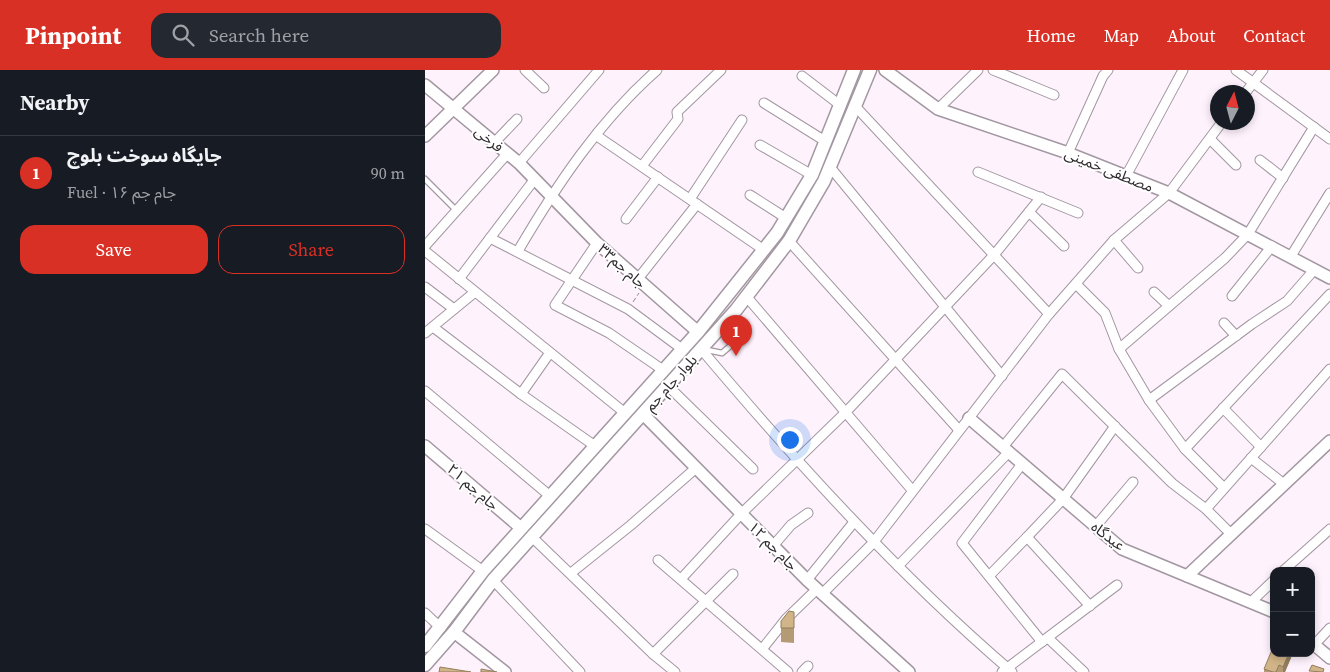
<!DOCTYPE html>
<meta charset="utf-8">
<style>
body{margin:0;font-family:"Source Serif 4","Noto Sans Arabic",serif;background:#242831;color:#f1f3f6}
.controls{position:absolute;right:15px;bottom:15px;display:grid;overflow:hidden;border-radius:10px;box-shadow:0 2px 8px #0003}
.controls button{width:45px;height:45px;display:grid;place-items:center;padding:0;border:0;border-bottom:1px solid #363941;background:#171b24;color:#f1f3f6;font:25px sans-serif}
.compass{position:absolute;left:785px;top:15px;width:45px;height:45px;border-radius:50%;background:#171b24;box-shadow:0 2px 8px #0003;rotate:6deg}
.you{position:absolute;left:364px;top:369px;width:18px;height:18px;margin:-12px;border:4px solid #fff;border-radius:50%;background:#1a73e8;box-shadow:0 0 0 8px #1a73e833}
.badge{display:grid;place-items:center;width:32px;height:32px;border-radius:50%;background:#d93025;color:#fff;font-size:16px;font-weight:700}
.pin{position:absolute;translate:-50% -41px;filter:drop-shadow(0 1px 2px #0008)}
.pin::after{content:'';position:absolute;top:26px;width:18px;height:15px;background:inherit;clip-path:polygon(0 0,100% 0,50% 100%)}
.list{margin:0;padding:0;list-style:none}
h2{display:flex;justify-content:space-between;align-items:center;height:65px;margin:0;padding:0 20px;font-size:21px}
h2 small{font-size:16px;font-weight:400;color:#9ea1a6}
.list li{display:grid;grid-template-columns:32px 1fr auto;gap:15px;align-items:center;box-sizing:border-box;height:75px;padding:0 20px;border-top:1px solid #363941}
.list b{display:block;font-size:19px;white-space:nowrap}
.list p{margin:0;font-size:16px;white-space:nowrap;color:#9ea1a6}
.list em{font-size:16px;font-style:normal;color:#9ea1a6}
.actions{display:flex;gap:10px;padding:15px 20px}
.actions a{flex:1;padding:11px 0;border:1px solid #d93025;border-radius:15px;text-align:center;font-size:18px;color:#d93025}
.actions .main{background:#d93025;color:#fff}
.icon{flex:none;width:28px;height:28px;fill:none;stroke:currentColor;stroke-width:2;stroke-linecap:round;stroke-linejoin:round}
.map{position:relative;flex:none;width:905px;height:602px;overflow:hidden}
header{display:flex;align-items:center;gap:30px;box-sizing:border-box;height:70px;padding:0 25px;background:#d93025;color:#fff}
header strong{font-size:24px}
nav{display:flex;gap:28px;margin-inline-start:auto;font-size:18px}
.search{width:350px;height:45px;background:#242831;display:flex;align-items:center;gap:12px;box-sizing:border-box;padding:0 18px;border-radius:15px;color:#9ea1a6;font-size:19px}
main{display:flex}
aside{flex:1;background:#171b24}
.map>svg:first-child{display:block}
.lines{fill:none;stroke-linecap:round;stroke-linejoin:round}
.service-casing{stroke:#a297a1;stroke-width:7}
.minor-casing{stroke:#a297a1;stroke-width:11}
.tertiary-casing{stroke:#a297a1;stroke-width:14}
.secondary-casing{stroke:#a297a1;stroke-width:15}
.path{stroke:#928a91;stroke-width:1;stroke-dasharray:5 2.5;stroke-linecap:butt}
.service{stroke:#fff;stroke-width:4.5}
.minor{stroke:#fff;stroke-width:9}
.tertiary{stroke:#fff;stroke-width:11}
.secondary{stroke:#fff;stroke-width:12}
.wall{fill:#b49b74}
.shaded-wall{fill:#927e5e}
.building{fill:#d1b487;stroke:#927e5e}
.labels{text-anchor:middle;stroke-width:4;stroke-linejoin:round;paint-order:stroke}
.street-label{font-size:15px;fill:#2f2a2e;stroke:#fff}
</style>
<header>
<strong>Pinpoint</strong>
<div class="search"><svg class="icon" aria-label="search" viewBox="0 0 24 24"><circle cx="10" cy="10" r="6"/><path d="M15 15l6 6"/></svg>Search here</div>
<nav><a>Home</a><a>Map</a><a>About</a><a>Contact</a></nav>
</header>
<main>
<aside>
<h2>Nearby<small></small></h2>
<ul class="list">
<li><span class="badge">1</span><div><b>جایگاه سوخت بلوچ</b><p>Fuel · جام جم ۱۶</p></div><em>90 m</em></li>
</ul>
<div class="actions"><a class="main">Save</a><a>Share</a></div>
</aside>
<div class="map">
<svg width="905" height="602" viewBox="0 0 905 602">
<rect width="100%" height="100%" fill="#fef2fd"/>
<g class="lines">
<g class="service-casing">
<g id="service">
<path d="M0 109 31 140"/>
<path d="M277 279 297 283 310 272 303 251"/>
</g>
</g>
<g class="minor-casing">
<g id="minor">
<path d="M100 0 119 18"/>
<path d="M568 0 629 25"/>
<path d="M811 0 905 69"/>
<path d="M377 6 415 35"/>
<path d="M821 22 838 0"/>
<path d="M339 33 400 71"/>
<path d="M430 36 624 244"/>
<path d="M513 39 553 0"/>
<path d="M172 66 339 180"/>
<path d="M785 69 811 95"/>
<path d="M69 73 92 49"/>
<path d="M335 75 387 105"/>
<path d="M643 83 678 6 683 0"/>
<path d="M835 90 858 108"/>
<path d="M94 93 174 0"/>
<path d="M217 96 253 49 252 42 296 0"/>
<path d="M405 97 577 306"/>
<path d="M553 102 653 143"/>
<path d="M701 106 758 0"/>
<path d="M325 125 361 148"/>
<path d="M265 129 317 50"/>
<path d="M604 142 639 176"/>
<path d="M201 149 233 107"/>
<path d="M65 168 203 239 257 279"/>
<path d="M689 170 713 198"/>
<path d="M364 171 534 360"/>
<path d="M172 173 130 235 184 263 238 300"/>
<path d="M0 176 82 84"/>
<path d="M0 181 200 343"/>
<path d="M93 181C131 116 175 50 232 0"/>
<path d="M866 186 905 123"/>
<path d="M34 209 109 110"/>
<path d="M212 210 272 134"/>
<path d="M651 214 680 243 694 279 724 330 760 379 799 418"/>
<path d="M0 217 29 239"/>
<path d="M729 222 744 236"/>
<path d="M321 226 487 420"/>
<path d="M807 226 847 176"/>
<path d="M799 253 811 266"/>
<path d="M8 257 96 324 170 376"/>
<path d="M0 263 50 222"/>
<path d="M276 279C373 394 473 504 587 602"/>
<path d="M694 279 800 188 823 164 889 57"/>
<path d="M243 316 328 399"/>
<path d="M0 321 125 426"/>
<path d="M96 324 124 284"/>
<path d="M724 330 827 254 862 231 889 200"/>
<path d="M798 338 836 377"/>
<path d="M578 377 637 304 747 413 781 439 806 464"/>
<path d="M760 379 905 224"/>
<path d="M826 388 859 414"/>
<path d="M597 394 537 473 617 572"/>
<path d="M781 439 905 299"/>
<path d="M670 457 708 412"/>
<path d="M0 459 58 501"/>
<path d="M107 467 228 584 250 602"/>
<path d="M602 467 638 429 690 356"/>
<path d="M348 476 366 455 383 443"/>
<path d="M233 490 363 602"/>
<path d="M473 496 584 382"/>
<path d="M858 501 905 459"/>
<path d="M146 503 206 455 271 398"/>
<path d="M564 506 602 467 665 536"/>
<path d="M256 509 316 444 420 343 520 237 569 185 616 127"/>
<path d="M68 510 155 602"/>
<path d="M382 510 429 452"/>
<path d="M397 524 448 473 624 244 689 170 744 123 797 52"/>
<path d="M826 532 849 510"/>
<path d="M0 543 16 558"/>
<path d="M623 568 659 602"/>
<path d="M889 575 905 558"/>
<path d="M338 578 361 549 392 519"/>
<path d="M228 584 308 504"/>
<path d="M377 602 383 596"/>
<path d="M577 602 692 515"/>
</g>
</g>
<g class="tertiary-casing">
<g id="tertiary">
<path d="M460 0 513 39 643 83 744 123 905 208"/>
<path d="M0 15 94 93 172 173 273 262"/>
<path d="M0 66 68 0"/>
<path d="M218 344 382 510 484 602"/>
<path d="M544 348 697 479 849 542"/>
<path d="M0 376 96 458"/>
<path d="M762 506 905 371"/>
<path d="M29 562 80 602"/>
<path d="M886 572 905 588"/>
</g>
</g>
<g class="secondary-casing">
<g id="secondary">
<path d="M0 576 58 501 273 262 352 163 387 105 429 0"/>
<path d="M0 595 29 562 68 510 311 240 364 171 399 111 445 0"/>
</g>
</g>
<path class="path" d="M208 232 214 223"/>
<use href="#service" class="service"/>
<use href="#minor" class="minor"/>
<use href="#tertiary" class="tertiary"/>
<use href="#secondary" class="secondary"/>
</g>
<g class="wall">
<path d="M356 551 369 556V573L356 572Z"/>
<path d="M849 583H868L860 602H839V599Z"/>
</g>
<path class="shaded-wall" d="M864 583H868L860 602H858V597Z"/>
<g class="building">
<path d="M364 541 369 542V558H356V551Z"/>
<path d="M849 575V583H864L858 597 854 595 851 602H848L839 599Z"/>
<path d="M887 595 899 599 898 602 884 601Z"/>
<path d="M15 597 46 602H14Z"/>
<path d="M56 599 72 602H56Z"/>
</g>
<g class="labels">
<g class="street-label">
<text transform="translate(64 69) rotate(39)" y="5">فرخی</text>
<text transform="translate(684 100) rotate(22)" y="5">مصطفی خمینی</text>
<text transform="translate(197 196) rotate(42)" y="5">جام جم۳۳</text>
<text transform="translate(246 313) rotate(-48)" y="5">بلوار جام جم</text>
<text transform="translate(48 417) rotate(41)" y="5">جام جم ۲۱</text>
<text transform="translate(683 466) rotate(37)" y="5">عیدگاه</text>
<text transform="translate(348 476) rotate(45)" y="5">جام جم ۱۲</text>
</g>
</g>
</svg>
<div class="controls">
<button>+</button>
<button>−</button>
</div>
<svg class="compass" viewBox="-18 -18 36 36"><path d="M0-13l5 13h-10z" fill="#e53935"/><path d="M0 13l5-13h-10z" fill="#9ea1a6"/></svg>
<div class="you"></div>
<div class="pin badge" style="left:311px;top:286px">1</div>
</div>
</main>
